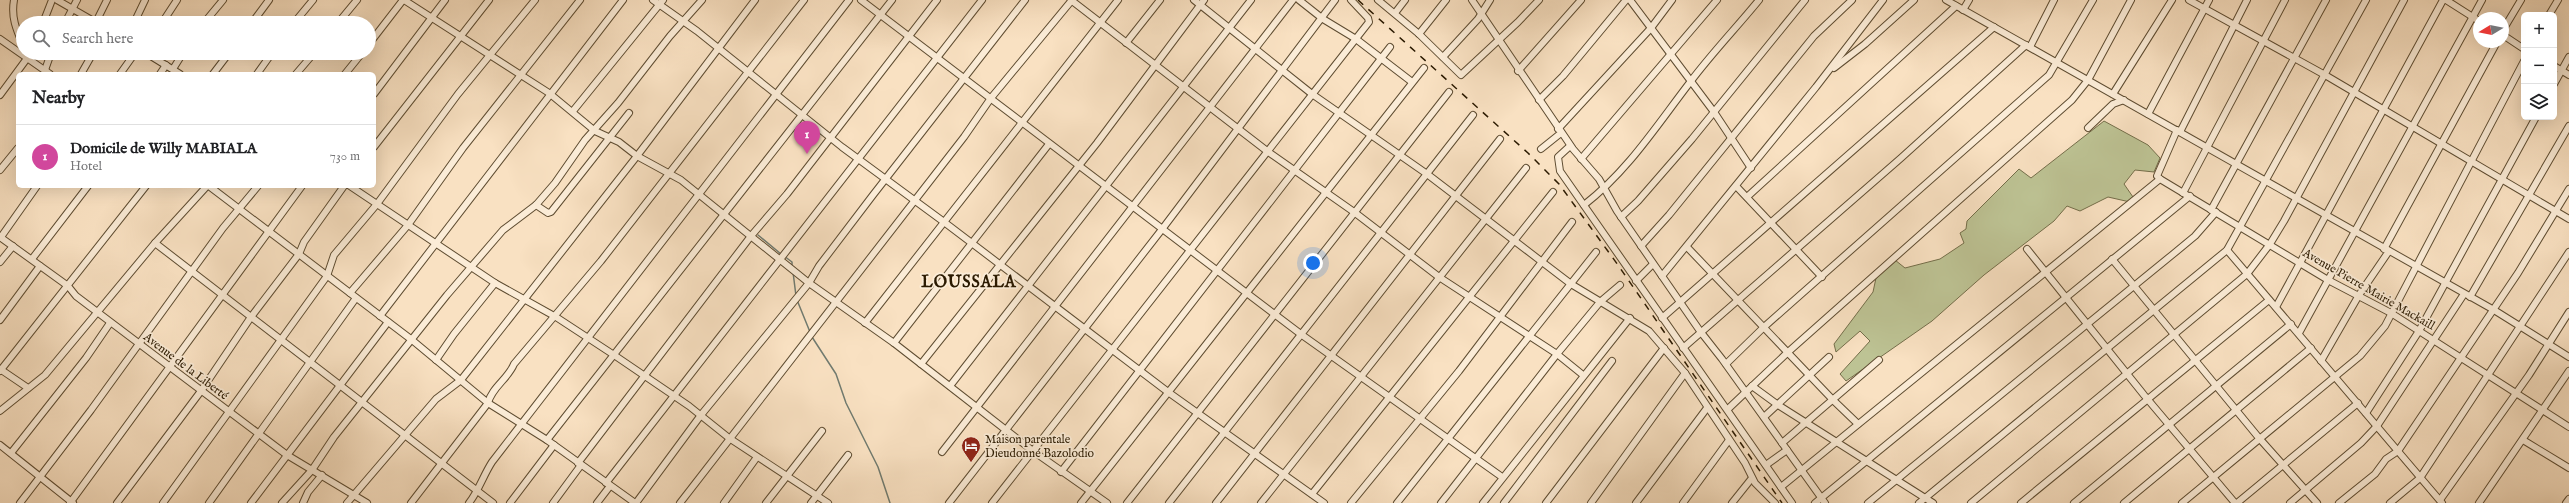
<!DOCTYPE html>
<meta charset="utf-8">
<style>
body{margin:0;font-family:"IM FELL English",serif;background:#f2f2f2;color:#202124}
.controls{position:absolute;right:12px;top:12px;display:grid;overflow:hidden;border-radius:6px;box-shadow:0 4px 16px #0002}
.controls button{width:36px;height:36px;display:grid;place-items:center;padding:0;border:0;border-bottom:1px solid #e0e0e0;background:#fff;color:#202124;font:20px sans-serif}
.compass{position:absolute;left:2473px;top:12px;width:36px;height:36px;border-radius:50%;background:#fff;box-shadow:0 4px 16px #0002;rotate:260deg}
.you{position:absolute;left:1313px;top:263px;width:14px;height:14px;margin:-10px;border:3px solid #fff;border-radius:50%;background:#1a73e8;box-shadow:0 0 0 6px #1a73e833}
.badge{display:grid;place-items:center;width:26px;height:26px;border-radius:50%;background:#8f2418;color:#fff;font-size:13px;font-weight:700}
.pin{position:absolute;translate:-50% -33px;filter:drop-shadow(0 1px 2px #0008)}
.pin::after{content:'';position:absolute;top:21px;width:14px;height:12px;background:inherit;clip-path:polygon(0 0,100% 0,50% 100%)}
.list{margin:0;padding:0;list-style:none}
h2{display:flex;justify-content:space-between;align-items:center;height:52px;margin:0;padding:0 16px;font-size:17px}
h2 small{font-size:13px;font-weight:400;color:#757577}
.list li{display:grid;grid-template-columns:26px 1fr auto;gap:12px;align-items:center;box-sizing:border-box;height:64px;padding:0 16px;border-top:1px solid #e0e0e0}
.list b{display:block;font-size:15px;white-space:nowrap}
.list p{margin:0;font-size:13px;white-space:nowrap;color:#757577}
.list em{font-size:13px;font-style:normal;color:#757577}
.icon{flex:none;width:22px;height:22px;fill:none;stroke:currentColor;stroke-width:2;stroke-linecap:round;stroke-linejoin:round}
.map{position:relative;flex:none;width:2569px;height:503px;overflow:hidden}
.search{position:absolute;background:#fff;box-shadow:0 4px 16px #0002;left:16px;top:16px;width:360px;height:44px;display:flex;align-items:center;gap:10px;box-sizing:border-box;padding:0 14px;border-radius:22px;color:#757577;font-size:15px}
.panel{position:absolute;background:#fff;box-shadow:0 4px 16px #0002;left:16px;top:72px;width:360px;height:116px;border-radius:6px}
.map>svg:first-child{display:block}
.green{fill:#bdc394;stroke:#746e4a}
.lines{fill:none;stroke-linecap:round;stroke-linejoin:round}
.stream{stroke:#717b70;stroke-width:1.5}
.minor-casing{stroke:#5e4c31;stroke-width:8}
.minor{stroke:#fbecd7;stroke-width:6}
.rail{stroke:#2b1a01;stroke-width:1.5;stroke-dasharray:7 7;stroke-linecap:butt}
.labels{text-anchor:middle;stroke-width:3.5;stroke-linejoin:round;paint-order:stroke}
.street-label{font-size:12px;fill:#2b1a01;stroke:#fbecd7}
.poi-label{font-size:12px;fill:#2b1a01;stroke:#fbecd7;text-anchor:start}
.district-label{font-size:16px;font-weight:bold;letter-spacing:1px;fill:#2b1a01;stroke:#fbecd7}
</style>
<div class="map">
<svg width="2569" height="503" viewBox="0 0 2569 503">
<rect width="100%" height="100%" fill="#f9e1c2"/>
<filter id="stains"><feTurbulence type="fractalNoise" baseFrequency=".005" numOctaves="4"/><feColorMatrix values="0 0 0 0 .2 0 0 0 0 .09 0 0 0 0 .02 0 0 0 .5 -.17"/></filter>
<radialGradient id="worn" r=".72"><stop offset=".6" stop-color="#630" stop-opacity="0"/><stop offset="1" stop-color="#630" stop-opacity=".3"/></radialGradient>
<path class="green" d="M2104 121 2148 145 2160 158 2154 172 2135 170 2124 184 2133 197 2130 202 2108 197 2080 211 2067 206 2054 221 1984 275 1932 321 1846 381 1840 374 1870 341 1860 331 1836 352 1834 344 1873 292 1876 278 1895 260 1905 268 1940 259 1964 243 1960 233 1966 229 1967 221 2019 169 2031 178Z"/>
<g class="lines">
<g class="stream">
<path d="M758 235 781 254"/>
<path d="M784 256 792 262V267"/>
<path d="M793 272 796 296"/>
<path d="M797 300 810 332"/>
<path d="M812 337 836 374 846 403 878 467 890 503"/>
</g>
<g class="minor-casing">
<g id="minor">
<path d="M14 0C11 17 16 29 23 45"/>
<path d="M57 0 97 23"/>
<path d="M404 0 549 93 595 131 619 142 637 156 681 180 809 283 894 343 1033 451 1107 503"/>
<path d="M653 0 697 31 842 147 944 222 1168 392 1324 503"/>
<path d="M861 0 1302 335 1502 477"/>
<path d="M1071 0 1267 151 1354 212 1439 277 1557 354 1583 375"/>
<path d="M1194 0 1312 94 1427 174 1571 284 1649 331 1685 373 1745 463 1755 483 1775 503"/>
<path d="M1299 0 1323 19 1356 39 1412 82"/>
<path d="M1378 0 1419 34 1461 75 1518 22 1539 0"/>
<path d="M1472 0 1573 149 1599 179 1617 211 1700 331 1722 359 1825 503"/>
<path d="M1630 0 1714 112 1751 168"/>
<path d="M1946 0 2494 310 2569 357"/>
<path d="M2189 0 2325 75 2569 219"/>
<path d="M2446 0 2479 21"/>
<path d="M1963 10 1969 0"/>
<path d="M1395 13 1405 0"/>
<path d="M2549 15 2558 0"/>
<path d="M96 22 107 0"/>
<path d="M43 23 52 0"/>
<path d="M65 23 77 0"/>
<path d="M134 23 145 0"/>
<path d="M162 23 177 0"/>
<path d="M204 23 223 0"/>
<path d="M252 23 269 0"/>
<path d="M294 23 313 0"/>
<path d="M338 23 357 0"/>
<path d="M2503 30 2521 0"/>
<path d="M1419 34 1446 0"/>
<path d="M2503 35 2524 49"/>
<path d="M0 39 50 74"/>
<path d="M1126 43 1160 0"/>
<path d="M369 44 403 0"/>
<path d="M2030 47 2054 0"/>
<path d="M146 53 180 74"/>
<path d="M1443 57 1478 19 1490 0"/>
<path d="M2554 66 2569 75"/>
<path d="M1834 68 1865 44 1914 0"/>
<path d="M173 69 183 53"/>
<path d="M45 70 51 53"/>
<path d="M1518 71 1581 0"/>
<path d="M81 74 93 53"/>
<path d="M120 74 135 53"/>
<path d="M160 74 166 65"/>
<path d="M213 74 229 53"/>
<path d="M257 74 272 53"/>
<path d="M296 74 314 53"/>
<path d="M345 74 362 53"/>
<path d="M2554 84 2569 57"/>
<path d="M374 94 445 0"/>
<path d="M2113 94 2172 0"/>
<path d="M0 95 31 53"/>
<path d="M1539 100 1563 76 1626 0"/>
<path d="M573 111 663 0"/>
<path d="M2148 114 2209 0"/>
<path d="M2088 128 2113 104 2124 100"/>
<path d="M1558 129 1651 28 1672 0"/>
<path d="M2177 130 2157 176 2160 179 2328 280 2391 313 2569 427"/>
<path d="M2180 132 2247 0"/>
<path d="M1570 146 1558 157 1560 171 1792 503"/>
<path d="M374 147 489 0"/>
<path d="M1541 149 1561 133"/>
<path d="M1581 159 1717 0"/>
<path d="M0 170 18 148"/>
<path d="M209 186 412 340 488 403 547 440 635 503"/>
<path d="M350 186 495 283 556 317 614 355 689 406 729 438 828 503"/>
<path d="M1736 186 1822 277"/>
<path d="M2183 193 2285 0"/>
<path d="M1747 197 1956 6"/>
<path d="M536 205 548 213 551 212 629 113"/>
<path d="M1584 205C1628 171 1657 125 1691 81 1712 53 1737 27 1759 0"/>
<path d="M2211 210 2326 0"/>
<path d="M1621 217 1638 201 1692 139 1805 0"/>
<path d="M0 237 68 286 76 296 287 455 367 503"/>
<path d="M1 237 37 186"/>
<path d="M155 243 493 503"/>
<path d="M1641 246 1669 215 1814 36 1852 0"/>
<path d="M1687 247 1833 400 1858 424"/>
<path d="M2027 249 2144 395 2235 503"/>
<path d="M2384 249 2497 42"/>
<path d="M2227 250 2442 503"/>
<path d="M32 259 88 186"/>
<path d="M2112 259 2259 438 2317 503"/>
<path d="M0 262 13 246"/>
<path d="M1662 276 1816 87 1883 0"/>
<path d="M1636 281 1653 264"/>
<path d="M350 293 408 225 463 148 580 0"/>
<path d="M2470 297 2569 126"/>
<path d="M2276 307 2443 0"/>
<path d="M380 316 623 0"/>
<path d="M1662 318 1994 27"/>
<path d="M0 320 40 266"/>
<path d="M865 323 1118 0"/>
<path d="M2299 333 2482 0"/>
<path d="M894 343 1049 144"/>
<path d="M1683 348 1901 158 2026 45"/>
<path d="M436 360 454 334 495 283"/>
<path d="M2321 361 2359 295 2389 251"/>
<path d="M921 364 1097 143 1204 0"/>
<path d="M1726 364 1764 327 2049 75 2093 0"/>
<path d="M0 369 28 388"/>
<path d="M0 371 146 186"/>
<path d="M950 386 1251 0"/>
<path d="M1752 386 1778 405 1933 503"/>
<path d="M1728 409 1787 353 2072 100 2088 80 2131 0"/>
<path d="M0 411 45 375 155 243 207 186"/>
<path d="M2366 413 2419 331 2536 117"/>
<path d="M1764 417 1829 357"/>
<path d="M547 440 892 0"/>
<path d="M2523 440 2569 468"/>
<path d="M1782 443 1879 360"/>
<path d="M0 445 73 503"/>
<path d="M942 452 1293 0"/>
<path d="M11 453 86 358 110 323"/>
<path d="M578 463 751 236 787 194 937 0"/>
<path d="M1766 465 1787 450"/>
<path d="M1061 472 1390 47"/>
<path d="M606 483 982 0"/>
<path d="M1781 487 2160 179"/>
<path d="M1312 494 1553 192"/>
<path d="M2440 500 2529 375 2569 312"/>
<path d="M20 503 91 410 223 228 258 186"/>
<path d="M70 503 302 186"/>
<path d="M117 503 201 391 251 317 299 254 304 242 344 186"/>
<path d="M163 503 327 276 334 255 377 204 458 94 535 0"/>
<path d="M209 503 356 298"/>
<path d="M251 503 388 322"/>
<path d="M282 503 312 470 334 437 447 295 503 230 536 205 555 183 585 140 618 103 670 36 702 0"/>
<path d="M303 503 308 492 322 475"/>
<path d="M347 503 436 399 461 380 637 156 755 0"/>
<path d="M411 503 488 403C492 387 508 379 514 364L601 261 804 0"/>
<path d="M469 503C479 490 483 476 492 462L849 0"/>
<path d="M510 503 554 445"/>
<path d="M553 503 581 465"/>
<path d="M597 503 610 486"/>
<path d="M636 503 701 415 809 283 819 266 873 195 1025 0"/>
<path d="M680 503 964 137 991 98 1072 0"/>
<path d="M724 503 757 457"/>
<path d="M766 503 822 431"/>
<path d="M811 503 848 455"/>
<path d="M949 503 1163 228 1335 0"/>
<path d="M992 503 1369 22 1368 18 1351 0"/>
<path d="M1081 503 1424 68"/>
<path d="M1127 503 1449 92"/>
<path d="M1169 503 1473 115"/>
<path d="M1216 503 1500 139"/>
<path d="M1261 503 1526 168"/>
<path d="M1351 503 1459 371 1572 222"/>
<path d="M1397 503 1596 252"/>
<path d="M1441 503 1557 354 1600 302 1620 285"/>
<path d="M1483 503 1630 318"/>
<path d="M1504 503 1612 361"/>
<path d="M1546 503 1664 348"/>
<path d="M1591 503 1685 373"/>
<path d="M1636 503 1707 408"/>
<path d="M1683 503 1729 440"/>
<path d="M1732 503 1752 478"/>
<path d="M1815 503 2190 196"/>
<path d="M1868 503 2172 255 2195 236 2216 212"/>
<path d="M1919 503 2227 250 2366 0"/>
<path d="M1971 503 2247 274 2270 244 2284 221 2404 0"/>
<path d="M2021 503 2269 300"/>
<path d="M2074 503 2291 324"/>
<path d="M2124 503 2311 348"/>
<path d="M2182 503 2360 356 2385 326 2524 61"/>
<path d="M2237 503 2358 403"/>
<path d="M2290 503 2361 443 2377 426 2464 294"/>
<path d="M2339 503 2375 474 2386 459 2398 451 2518 273 2569 189"/>
<path d="M2390 503 2420 478 2569 252"/>
<path d="M2479 503 2569 371"/>
<path d="M2566 503 2569 499"/>
</g>
</g>
<use href="#minor" class="minor"/>
<path class="rail" d="M1358 0 1528 153 1559 184 1618 265 1782 503"/>
</g>
<defs>
<g id="hotel-pin" transform="scale(1)"><path d="M0 17L-7.5 6A9.5 9.5 0 1 1 7.5 6Z" fill="#8f2418" stroke="#fbecd7"/><path d="M-6-4.5h1.5V1H6V5H4.5V3h-9V5H-6ZM-4 0a1.8 1.8 0 1 1 3.6 0ZM.5 0V-2.5h3Q6-2.5 6 0Z" fill="#fff"/></g>
</defs>
<g fill-rule="evenodd">
<use href="#hotel-pin" x="971" y="446"/>
</g>
<g class="labels">
<g class="street-label">
<text transform="translate(2369 289) rotate(30)" y="4">Avenue Pierre Mairie Mackaill</text>
<text transform="translate(186 366) rotate(37)" y="4">Avenue de la Liberté</text>
</g>
<g class="poi-label">
<text x="985" y="443">Maison parentale<tspan x="985" dy="14">Dieudonné Bazolodio</tspan></text>
</g>
<g class="district-label">
<text x="969" y="287">LOUSSALA</text>
</g>
</g>
<rect width="100%" height="100%" filter="url(#stains)"/>
<rect width="100%" height="100%" fill="url(#worn)"/>
</svg>
<div class="controls">
<button>+</button>
<button>−</button>
<button><svg class="icon" aria-label="layers" viewBox="0 0 24 24"><path d="M12 4l9 5-9 5-9-5zM3 14l9 5 9-5"/></svg></button>
</div>
<svg class="compass" viewBox="-18 -18 36 36"><path d="M0-13l5 13h-10z" fill="#e53935"/><path d="M0 13l5-13h-10z" fill="#757577"/></svg>
<div class="you"></div>
<div class="pin badge" style="left:807px;top:154px;background:#d1479c">1</div>
<div class="search"><svg class="icon" aria-label="search" viewBox="0 0 24 24"><circle cx="10" cy="10" r="6"/><path d="M15 15l6 6"/></svg>Search here</div>
<section class="panel">
<h2>Nearby<small></small></h2>
<ul class="list">
<li><span class="badge" style="background:#d1479c">1</span><div><b>Domicile de Willy MABIALA</b><p>Hotel</p></div><em>730 m</em></li>
</ul>
</section>
</div>
